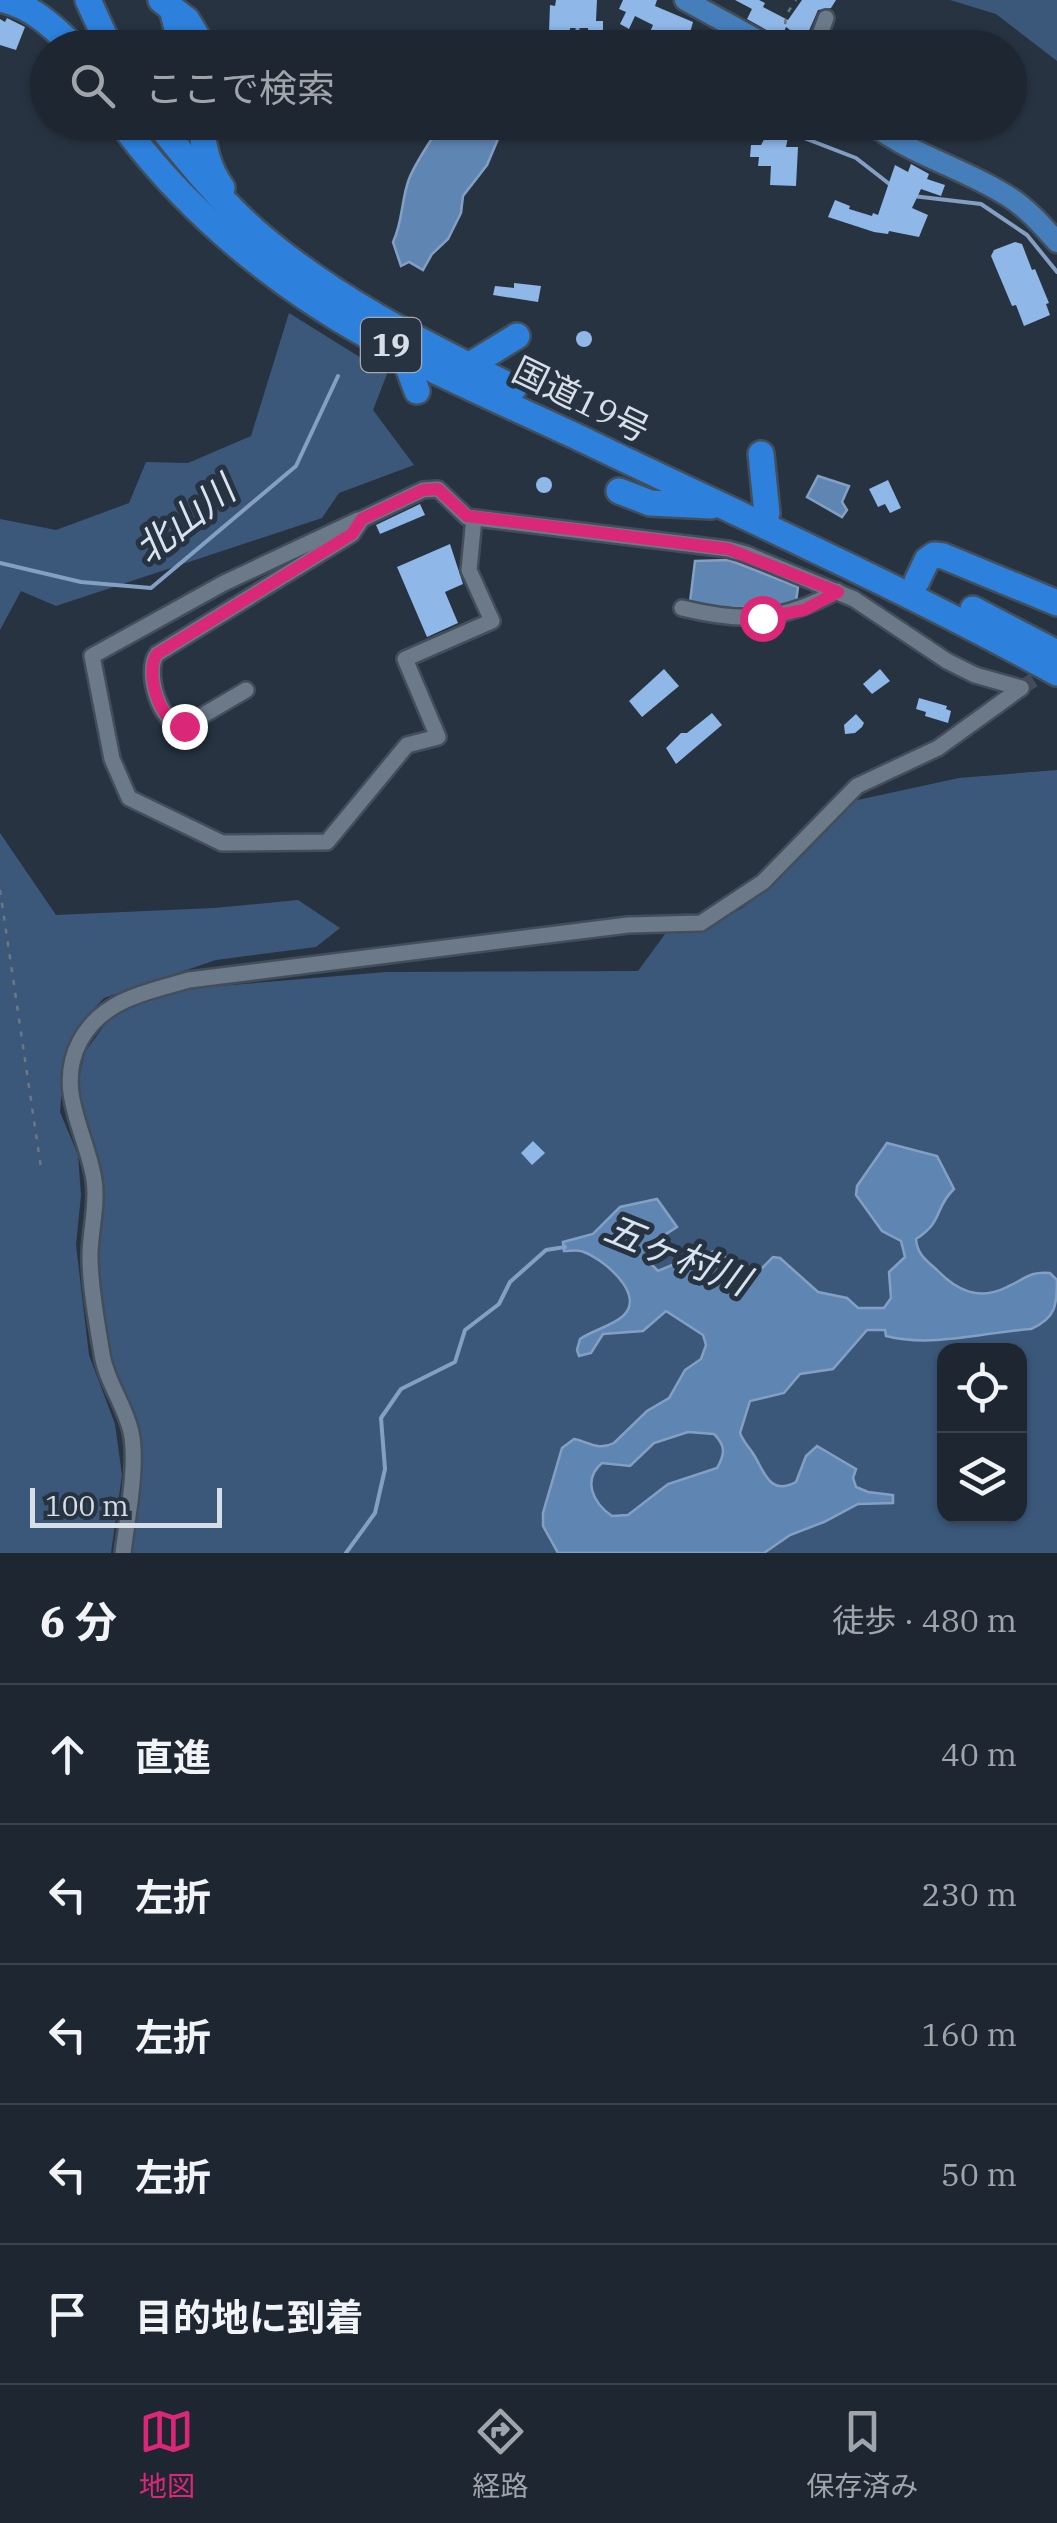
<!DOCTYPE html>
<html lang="ja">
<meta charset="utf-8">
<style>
body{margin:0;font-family:"IBM Plex Serif","Noto Sans JP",serif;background:#252e39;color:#f1f3f6}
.controls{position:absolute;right:30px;bottom:30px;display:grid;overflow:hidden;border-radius:20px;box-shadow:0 2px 8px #0004}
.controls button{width:90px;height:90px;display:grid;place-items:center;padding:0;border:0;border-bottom:2px solid #3b434d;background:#1d2631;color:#f1f3f6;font:50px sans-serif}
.scale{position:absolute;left:30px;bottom:25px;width:192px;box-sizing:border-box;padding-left:10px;border:5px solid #d6dee7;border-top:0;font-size:28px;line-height:35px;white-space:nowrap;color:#d6dee7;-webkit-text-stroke:8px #273341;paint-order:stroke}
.stop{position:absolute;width:30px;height:30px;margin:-22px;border:8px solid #db2777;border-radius:50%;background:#fff}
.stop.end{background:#db2777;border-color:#fff;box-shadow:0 2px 10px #0008}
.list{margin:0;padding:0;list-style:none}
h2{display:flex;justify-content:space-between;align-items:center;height:130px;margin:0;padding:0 40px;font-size:42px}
h2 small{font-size:32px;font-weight:400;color:#a0a5ab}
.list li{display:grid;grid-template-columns:65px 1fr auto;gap:30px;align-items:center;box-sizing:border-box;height:140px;padding:0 40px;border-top:2px solid #3b434d}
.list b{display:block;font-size:38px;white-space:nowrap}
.list em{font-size:32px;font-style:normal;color:#a0a5ab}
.icon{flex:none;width:55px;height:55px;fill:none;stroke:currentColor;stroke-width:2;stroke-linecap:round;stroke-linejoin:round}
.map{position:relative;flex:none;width:1057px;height:1553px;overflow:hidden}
.search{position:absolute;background:#1d2631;box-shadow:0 2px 8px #0004;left:30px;right:30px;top:30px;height:110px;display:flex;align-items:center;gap:25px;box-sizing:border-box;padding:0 35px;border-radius:55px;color:#a0a5ab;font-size:38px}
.sheet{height:830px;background:#1d2631}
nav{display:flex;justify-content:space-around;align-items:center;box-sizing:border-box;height:140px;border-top:2px solid #3b434d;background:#1d2631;font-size:28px;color:#a0a5ab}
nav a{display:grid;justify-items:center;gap:5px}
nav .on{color:#db2777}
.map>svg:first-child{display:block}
.green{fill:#3b587b;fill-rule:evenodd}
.water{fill:#5f85b3;stroke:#83a0c3;stroke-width:2.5;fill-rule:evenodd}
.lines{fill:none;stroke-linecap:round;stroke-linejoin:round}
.stream{stroke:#83a0c3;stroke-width:4}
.building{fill:#8fb7e8}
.minor-tunnel{stroke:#414d5a;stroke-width:15;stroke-dasharray:15 8;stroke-linecap:butt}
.minor-casing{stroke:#434e5a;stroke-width:20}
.major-casing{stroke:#434e5a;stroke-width:25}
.highway-casing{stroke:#434e5a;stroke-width:30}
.path{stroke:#6d7783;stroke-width:2.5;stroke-dasharray:5 8;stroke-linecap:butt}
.minor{stroke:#6b7989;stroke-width:15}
.major{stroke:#467ebb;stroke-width:20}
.highway{stroke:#2d81dd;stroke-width:25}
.route{stroke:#db2777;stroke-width:12}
.labels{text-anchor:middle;stroke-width:10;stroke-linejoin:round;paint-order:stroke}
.shield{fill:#273341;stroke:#a2abb5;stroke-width:2.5}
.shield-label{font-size:32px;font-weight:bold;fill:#d6dee7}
.street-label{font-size:35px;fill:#d6dee7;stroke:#273341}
.water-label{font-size:38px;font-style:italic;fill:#d8e3f1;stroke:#273341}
</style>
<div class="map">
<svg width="1057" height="1553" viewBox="0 0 1057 1553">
<rect width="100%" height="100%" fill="#273341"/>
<g class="green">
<path d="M950 0H1057V61L996 14Z"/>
<path d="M289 313 387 374 373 410 414 465 339 493 322 518 56 606 21 591 0 630V519L56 530 129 503 146 462 188 463 251 436Z"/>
<path d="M1057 770V1553H131L140 1487V1453L130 1404 106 1348 96 1249 99 1177 93 1144 79 1106 78 1083 85 1052 106 1023 122 1009 183 989 386 972 638 971 668 930 719 920 741 909 765 890 825 825 853 801 959 778ZM944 1350H1020V1516H944Z"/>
<path d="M0 833 56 915 214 908 298 900 340 928 316 947 216 960 104 998 83 1020 64 1061 60 1112 78 1155 81 1195 76 1245 89 1355 115 1424 122 1475 111 1553H0Z"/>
</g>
<g class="water">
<path d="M442 123H515L511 131 498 139 487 165 463 196 461 213 448 239 432 254 423 270 409 262 401 266 393 242C403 222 401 200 409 179 417 159 431 141 442 123Z"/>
<path d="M818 476 849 486 842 502 847 510 842 517 807 497Z"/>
<path d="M729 560 798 587 796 602C758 610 728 610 690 602L695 561Z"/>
<path d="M887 1143 937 1156 954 1189C934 1208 944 1221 916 1239 917 1254 926 1260 937 1270 957 1291 979 1301 1007 1287 1025 1279 1029 1271 1050 1273L1057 1280C1057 1305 1056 1318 1031 1329 984 1332 933 1348 886 1336L885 1330H867L833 1369 800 1374 784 1393 750 1401 740 1433C744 1443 749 1447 754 1455 765 1473 770 1496 796 1482L806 1456 817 1446 856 1469 853 1478 856 1487 868 1492 893 1495V1503L858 1504 824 1522 790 1535 764 1553H558L543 1526V1513L562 1448 574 1439C589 1442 598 1451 614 1443L647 1411 669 1398 685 1370 701 1359 706 1345 703 1335 666 1311 643 1331 603 1334 591 1353 579 1356 577 1350 580 1339C593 1330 612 1326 623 1316 647 1294 601 1257 581 1251 576 1250 570 1251 564 1251L563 1242 593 1234 620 1207 657 1199 677 1227C661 1238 649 1240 649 1262L658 1271 672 1265 692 1266 704 1254 715 1251 751 1271 760 1270 773 1257 780 1258 818 1292 847 1298 858 1308H884L891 1298 889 1272 905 1257 901 1241 882 1231 856 1195 857 1186ZM688 1432 714 1434C726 1446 725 1454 717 1468L668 1484 628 1515 612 1516C593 1503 582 1480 602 1463L630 1466 654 1443Z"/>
</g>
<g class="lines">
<g class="stream">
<path d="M578 26 577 33 588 48"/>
<path d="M774 122 786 131 856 158 892 186"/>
<path d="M913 196 981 204 1027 235 1057 272"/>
<path d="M0 563 81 582 151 588 296 466 338 376"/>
<path d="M346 1553 375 1513 385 1469 381 1418 401 1389 455 1362 465 1330 499 1304 510 1282 546 1250 565 1247"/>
</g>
</g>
<g class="building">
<path d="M556 0H597L596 21H603V39H589L588 28H570L569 40H564L572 48H510L517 44 514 41 524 33 529 39 549 32 550 5 555 6Z"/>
<path d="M623 0H657L655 6 693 22 688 40 707 48H656L660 37 650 32 653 25 635 16 629 29 620 24 626 12 619 9Z"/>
<path d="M735 0H759L765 3 763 7 788 20 802 0H836L831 8 818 10 808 33 804 31 800 37 786 27 781 38 747 19 752 9Z"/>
<path d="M7 18 25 27 16 50 0 45V19L5 22Z"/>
<path d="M769 130 788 137 786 147H798L796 186 770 185 771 166H758L759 157H750L751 145H761Z"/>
<path d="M911 164 929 174 927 179 945 185 941 196 921 189 912 208 928 215 919 237 889 231 888 234 874 232 828 217 835 200 850 206 849 209 872 216 873 213 878 215 895 165 908 172Z"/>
<path d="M1015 242 1022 244 1032 270 1035 269 1049 303 1046 304 1050 315 1024 326 1016 305 1012 306 991 256 994 250Z"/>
<path d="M514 283 541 286 538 302 493 295 495 286 514 288Z"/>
<circle cx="584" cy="339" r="8"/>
<circle cx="544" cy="485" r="8"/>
<path d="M888 480 901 508 890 513 885 504 878 507 869 489Z"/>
<path d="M420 504 425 515 380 534 376 525Z"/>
<path d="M450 544 463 584 445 592 458 623 427 637 397 567Z"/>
<path d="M664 669 679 686 642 717 629 701Z"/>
<path d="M880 669 890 681 872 694 863 684Z"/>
<path d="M919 698 947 706 946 709 951 711 948 723 925 716 926 712 916 709Z"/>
<path d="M712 713 722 725 676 764 666 748 681 733H687Z"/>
<path d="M856 714 864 723 862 727 855 733 845 734 844 725Z"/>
<path d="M533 1141 545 1153 532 1165 521 1153Z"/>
</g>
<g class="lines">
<path class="minor-tunnel" d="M1021 688 1054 667"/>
<g class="minor-casing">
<g id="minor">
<path d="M815 48 826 18"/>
<path d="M358 520 224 583 92 656 112 759 129 798 222 843 327 842 407 745 438 737 405 659 492 621 469 570 474 518"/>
<path d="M682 608C743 623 782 622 837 591"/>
<path d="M246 690 183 727C160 725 144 671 157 654L352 534 362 519 423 490 438 489 467 517 728 549 746 554 854 599 947 661 975 675 1021 688"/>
<path d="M123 1553C127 1520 138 1464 131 1432 125 1405 106 1381 102 1354 97 1323 90 1288 90 1256 90 1232 98 1204 94 1180 87 1133 54 1090 80 1041 103 999 147 992 189 980L628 925 701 923 763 882 857 786 938 748 1021 688"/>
</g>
</g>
<g class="major-casing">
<g id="major">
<path d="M685 0 772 48"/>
<path d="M869 122C911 155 961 167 1006 195 1026 207 1041 224 1057 242"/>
</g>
</g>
<g class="highway-casing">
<g id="highway">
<path d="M4 0C31 7 49 23 69 42"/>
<path d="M88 0 110 48"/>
<path d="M161 0 187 20 204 48"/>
<path d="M172 9 177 28 175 48"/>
<path d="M121 122C177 200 258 270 339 319 418 367 506 403 590 443 746 518 905 589 1057 673"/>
<path d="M157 122C187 160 218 198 254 230 330 297 423 343 514 388"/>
<path d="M201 122C203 147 208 168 222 188"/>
<path d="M402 351 417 391"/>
<path d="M470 365 517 336"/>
<path d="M761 454 767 513"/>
<path d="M619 491 650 503 711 506"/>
<path d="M917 581 927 560 934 555 943 556 1057 603"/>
<path d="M973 609 1057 653"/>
</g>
</g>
<g class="path">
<path d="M784 37 786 15 796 0"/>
<path d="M0 890 41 1168"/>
</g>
<use href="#minor" class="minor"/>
<use href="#major" class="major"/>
<use href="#highway" class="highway"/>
</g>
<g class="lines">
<path class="route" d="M184 726C160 725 144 671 157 654L352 534 362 519 423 490 438 489 467 516 728 549 838 592 804 610 762 618"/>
</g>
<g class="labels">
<rect class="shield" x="361" y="318" width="60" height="54" rx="8"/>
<g class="shield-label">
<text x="391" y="356">19</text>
</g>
<g class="street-label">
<text transform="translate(581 400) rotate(26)" y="12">国道19号</text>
</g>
<g class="water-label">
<text transform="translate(185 520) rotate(-38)" y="13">北山川</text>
<text transform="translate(677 1255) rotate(22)" y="13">五ヶ村川</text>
</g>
</g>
</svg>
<div class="controls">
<button><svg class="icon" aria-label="locate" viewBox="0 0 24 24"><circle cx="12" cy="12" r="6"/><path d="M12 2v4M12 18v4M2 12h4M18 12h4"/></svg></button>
<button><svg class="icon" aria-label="layers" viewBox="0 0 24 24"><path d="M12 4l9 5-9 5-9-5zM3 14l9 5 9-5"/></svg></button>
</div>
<div class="scale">100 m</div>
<div class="stop" style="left:762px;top:618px"></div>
<div class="stop end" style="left:184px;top:726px"></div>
<div class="search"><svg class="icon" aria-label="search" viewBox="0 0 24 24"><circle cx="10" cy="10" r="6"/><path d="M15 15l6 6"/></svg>ここで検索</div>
</div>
<section class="sheet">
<h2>6 分<small>徒歩 · 480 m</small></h2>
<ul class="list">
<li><svg class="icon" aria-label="ahead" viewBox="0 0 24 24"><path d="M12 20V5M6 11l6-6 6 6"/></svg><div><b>直進</b></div><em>40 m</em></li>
<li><svg class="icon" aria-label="left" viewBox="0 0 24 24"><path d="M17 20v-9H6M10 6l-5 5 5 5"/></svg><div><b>左折</b></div><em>230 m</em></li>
<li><svg class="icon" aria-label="left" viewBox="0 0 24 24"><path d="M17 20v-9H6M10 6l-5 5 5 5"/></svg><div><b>左折</b></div><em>160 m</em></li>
<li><svg class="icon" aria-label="left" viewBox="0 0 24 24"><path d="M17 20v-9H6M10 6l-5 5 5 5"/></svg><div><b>左折</b></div><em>50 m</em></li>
<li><svg class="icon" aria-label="arrive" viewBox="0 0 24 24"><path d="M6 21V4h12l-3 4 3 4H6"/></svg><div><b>目的地に到着</b></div></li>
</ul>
</section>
<nav>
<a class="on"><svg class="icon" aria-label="map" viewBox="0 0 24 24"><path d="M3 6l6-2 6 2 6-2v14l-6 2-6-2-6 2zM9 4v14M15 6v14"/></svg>地図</a>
<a><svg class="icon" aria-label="directions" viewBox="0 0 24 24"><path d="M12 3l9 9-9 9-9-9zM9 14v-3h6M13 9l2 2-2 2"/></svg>経路</a>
<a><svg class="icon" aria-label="saved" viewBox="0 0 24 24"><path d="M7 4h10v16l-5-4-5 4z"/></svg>保存済み</a>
</nav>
